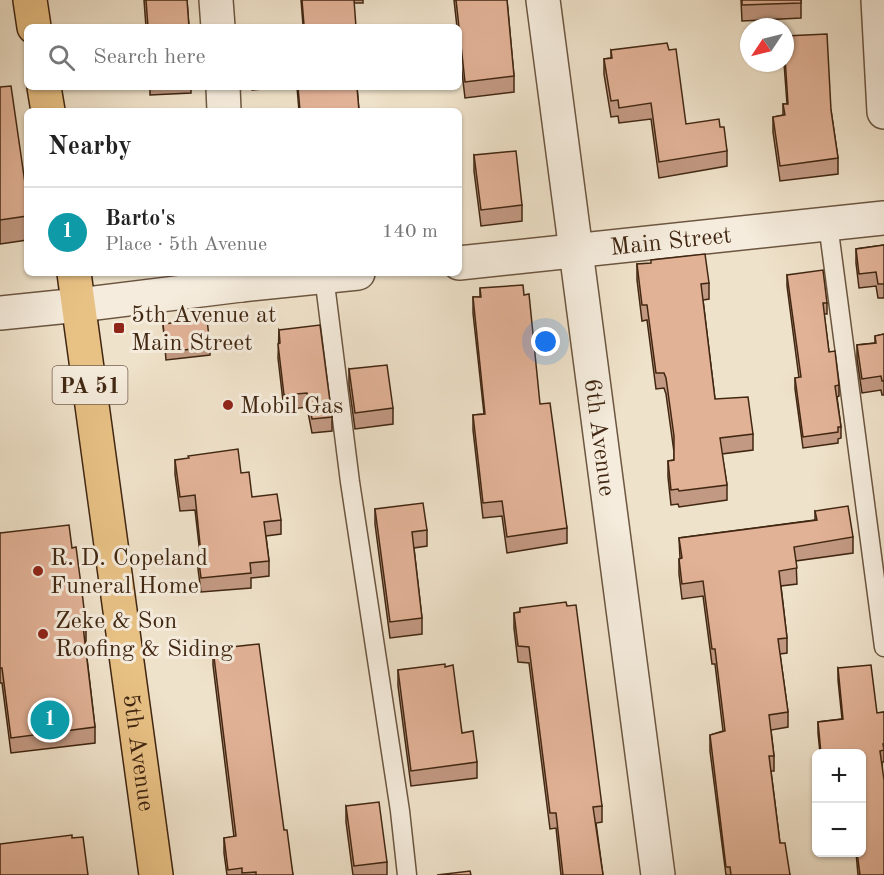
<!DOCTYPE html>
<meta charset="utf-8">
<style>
body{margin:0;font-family:"Old Standard TT",serif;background:#f2f2f2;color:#222}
.controls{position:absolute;right:18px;bottom:18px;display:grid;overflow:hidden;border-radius:9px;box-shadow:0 2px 4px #0004}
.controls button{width:54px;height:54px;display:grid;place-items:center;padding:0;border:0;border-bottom:2px solid #e0e0e0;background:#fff;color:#222;font:30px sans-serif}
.compass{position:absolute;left:740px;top:18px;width:54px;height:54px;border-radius:50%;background:#fff;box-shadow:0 2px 4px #0004;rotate:235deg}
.you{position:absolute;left:546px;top:342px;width:21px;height:21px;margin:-15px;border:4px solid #fff;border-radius:50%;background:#1a73e8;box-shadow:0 0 0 9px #1a73e833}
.badge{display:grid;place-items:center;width:39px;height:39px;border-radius:50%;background:#ea580c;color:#fff;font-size:20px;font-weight:700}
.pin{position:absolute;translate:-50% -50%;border:3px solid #fff;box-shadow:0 2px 6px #0006}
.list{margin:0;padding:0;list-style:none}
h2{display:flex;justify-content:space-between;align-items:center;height:78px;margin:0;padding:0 24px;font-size:26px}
h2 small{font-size:20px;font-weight:400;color:#767676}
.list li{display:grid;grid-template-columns:39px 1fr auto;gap:18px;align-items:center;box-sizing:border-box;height:90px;padding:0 24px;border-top:2px solid #e0e0e0}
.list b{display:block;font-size:22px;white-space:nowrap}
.list p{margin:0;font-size:20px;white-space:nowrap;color:#767676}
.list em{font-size:20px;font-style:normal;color:#767676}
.icon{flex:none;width:33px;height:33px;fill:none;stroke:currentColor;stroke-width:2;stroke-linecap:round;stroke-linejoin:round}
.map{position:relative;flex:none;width:884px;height:875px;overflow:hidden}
.search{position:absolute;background:#fff;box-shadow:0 2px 4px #0004;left:24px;top:24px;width:438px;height:66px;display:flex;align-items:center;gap:15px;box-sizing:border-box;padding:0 21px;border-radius:9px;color:#767676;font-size:22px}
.panel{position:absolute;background:#fff;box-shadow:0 2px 4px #0004;left:24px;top:108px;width:438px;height:168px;border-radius:9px}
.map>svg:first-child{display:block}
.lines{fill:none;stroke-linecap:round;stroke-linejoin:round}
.service-casing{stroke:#6c5640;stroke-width:21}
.minor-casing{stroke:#6c5640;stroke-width:36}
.tertiary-casing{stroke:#6c5640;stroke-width:36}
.primary-casing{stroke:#412712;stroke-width:36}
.service{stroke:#f5ecdd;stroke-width:18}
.minor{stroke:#f5ecdd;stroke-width:33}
.tertiary{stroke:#f5ecdd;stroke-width:33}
.primary{stroke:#e8c185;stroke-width:33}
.wall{fill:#c29982;stroke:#412712;stroke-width:1.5}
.building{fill:#e2b297;stroke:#412712;stroke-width:1.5}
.poi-dot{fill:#8f2418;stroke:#f5ecdd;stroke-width:2}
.labels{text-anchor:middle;stroke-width:6;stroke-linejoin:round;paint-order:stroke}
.shield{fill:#f5ecdd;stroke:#77624f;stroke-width:1.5}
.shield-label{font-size:22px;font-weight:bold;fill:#412712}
.street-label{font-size:24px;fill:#412712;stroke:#f5ecdd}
.poi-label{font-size:24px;fill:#412712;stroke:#f5ecdd;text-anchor:start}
</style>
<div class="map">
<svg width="884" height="875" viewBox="0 0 884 875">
<rect width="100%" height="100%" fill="#efe2ca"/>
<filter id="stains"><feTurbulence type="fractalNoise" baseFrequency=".00333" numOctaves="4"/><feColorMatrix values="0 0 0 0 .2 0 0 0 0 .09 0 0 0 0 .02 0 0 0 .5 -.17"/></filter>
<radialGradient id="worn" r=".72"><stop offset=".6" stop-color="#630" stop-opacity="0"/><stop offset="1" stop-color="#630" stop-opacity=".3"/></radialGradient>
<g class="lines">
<g class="service-casing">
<g id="service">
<path d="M828 224 884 647"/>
<path d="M324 276 350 482 400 811 407 875"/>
</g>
</g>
<g class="minor-casing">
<g id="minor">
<path id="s1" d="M543 0 658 875"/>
<path d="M878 0 884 112"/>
<path id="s2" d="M459 263 884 218"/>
<path d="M241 285 358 273"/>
</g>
</g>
<g class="tertiary-casing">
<g id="tertiary">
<path d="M216 0 218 27"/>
<path d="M223 87 224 111"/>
<path d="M0 313 79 305 241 285 240 273"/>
</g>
</g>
<g class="primary-casing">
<g id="primary">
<path d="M30 0 34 27"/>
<path d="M44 87 48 111"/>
<path id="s3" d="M74 273 156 875"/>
</g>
</g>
<use href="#service" class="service"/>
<use href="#minor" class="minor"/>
<use href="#tertiary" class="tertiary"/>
<use href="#primary" class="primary"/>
</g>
<g class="wall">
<path d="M144 0H187L189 27H146Z"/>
<path d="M301 0H363V3H354L303 25Z"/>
<path d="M454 0H507L514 76V92L465 98 459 47V27H457Z"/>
<path d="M741 0H801V18L742 21Z"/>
<path d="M611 50 686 124 720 127 727 151V166L659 178 651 119 619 123 618 116 611 117 604 74V59L611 58Z"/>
<path d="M784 63 831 110 838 158V174L780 181 773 132V117L783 115V104H787Z"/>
<path d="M0 87 27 197V240L0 244Z"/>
<path d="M150 87H191V93L150 95Z"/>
<path d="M252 87H289L252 90Z"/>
<path d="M297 87H357L359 111H299Z"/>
<path d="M474 155 522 205V221L481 226 474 171Z"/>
<path d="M884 245V298H878L876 286 859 288 856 263V249Z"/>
<path d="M637 264 709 283V299L703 300 715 399 753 434V450L722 454 727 485V500L679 507 678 504 671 505 668 477V461L674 460V452L666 394 664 388 656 389 647 320 642 321 637 280Z"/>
<path d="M787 275 827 303V314H824L829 352 839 385V396L837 397 841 427V438L838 439V443L803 448 795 389V378H799L787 286Z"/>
<path d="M480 288 540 404 567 528V543L507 553 502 516 483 518 473 430V415L484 414 473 313V297H480Z"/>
<path d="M163 324 210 347V355L166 360Z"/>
<path d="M279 330 332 417V431L312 433 307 407 284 410 278 358Z"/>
<path d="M884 334V395H882L881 390 862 393 857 359V345L875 343V336Z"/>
<path d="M349 369 393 408V424L355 429 349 385Z"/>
<path d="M175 460 241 473 252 497 281 520V534L266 536 269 561V576L251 578V588L201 592 198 569V554H200L195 510 180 511 175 474Z"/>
<path d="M375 509 427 530V546L414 548 422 618V634L390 638 375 524Z"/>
<path d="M815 511 853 537V553L796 561 797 584 781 586 787 638V653L780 654 788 712V727L771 730 774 756V771H771L780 843 790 875H726L710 751V735L723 731 715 664H712L703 596 682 599 679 574V559L680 558 679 538 815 520Z"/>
<path d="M0 533 72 548 86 626V641H85L95 727V743L11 753 2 683H0Z"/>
<path d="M520 608 602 806V822L596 823 603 875H561L556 828 550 829 529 663 518 662 514 628V613L520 612Z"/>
<path d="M213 649 284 830 293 875H227L224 853V838L234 837 213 665Z"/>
<path d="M445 667 462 733 477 762V778L411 786 398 686V670Z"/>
<path d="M838 668 877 713 884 712V762H882L884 875H858L856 852H861V753H820L818 733V722L842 719 838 680Z"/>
<path d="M346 806 387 862V875H353L346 822Z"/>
</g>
<g class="building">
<path d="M146 0H187L189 27H148Z"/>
<path d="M302 0H354L356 27H294V25H304Z"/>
<path d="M456 0H507L514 76 465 82Z"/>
<path d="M742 0H801V3L742 5Z"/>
<path d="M827 34 831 110 838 158 780 166 773 117 785 115 783 104H788L785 57V36Z"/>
<path d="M667 43 669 50 676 49 686 124 719 119 720 127H724L727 151 659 162 651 103 619 108 618 100 611 101 604 59 612 58 611 50Z"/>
<path d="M11 86 27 197V216L0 220V87Z"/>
<path d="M298 87H357L359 111H300Z"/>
<path d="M516 151 522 205 481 210 474 155Z"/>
<path d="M884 245V284H878L876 272 859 274 856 249Z"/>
<path d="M705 254 709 283 701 284 715 399 748 397 753 434 720 438 727 485 679 491 678 489 671 490 668 461 674 460V436L666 378 664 373H656L647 305H642L637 264 651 263V260Z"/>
<path d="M823 270 827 303H823L829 352 835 351 839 385 835 386 841 427H838V432L803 437 795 378 801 377 787 275Z"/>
<path d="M523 285 524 295 529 294 540 404 550 403 567 528 507 537 502 501 483 503 473 415 485 414 473 297H481L480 288Z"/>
<path d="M207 319 210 347 166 352 163 324Z"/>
<path d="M320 325 332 417 312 419 307 393 284 395 278 344 280 343 279 330Z"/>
<path d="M884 334V381H882L881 376 862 379 857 345 876 343 875 336Z"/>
<path d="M387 365 393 408 355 413 349 369Z"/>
<path d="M238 449 241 473 249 472 252 497 277 494 281 520 264 522 269 561 250 563 251 573 201 578 198 554H201L195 495 180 497 175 460 189 458 188 456Z"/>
<path d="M423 503 427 530 412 532 422 618 390 622 375 509Z"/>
<path d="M848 506 853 537 794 547 797 568 779 571 787 638 778 639 788 712 769 715 774 756H769L780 843H785L790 875H731L730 867H726L710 735 725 731 715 649H712L703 581 682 584 679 559 682 558 679 538 817 520 815 511Z"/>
<path d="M69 525 72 548 76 547 83 600 86 626H83L95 727 11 738 2 668H0V533Z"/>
<path d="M566 602 567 606 576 605 602 806 593 807 603 875H563L556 813H550L529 647 518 646 514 613 520 612V608Z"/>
<path d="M259 644 284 830H287L293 875H256V872L242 873V868L228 870 224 838 236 836 213 649Z"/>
<path d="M445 664V667L453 665 462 733 473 731 477 762 411 771 398 670Z"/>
<path d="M871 665 877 713 884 712V744H883L884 750 880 751 884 780V875H860L857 852H861V753H821L818 722 843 719 838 668Z"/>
<path d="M379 802 387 862 354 866 346 806Z"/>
<path d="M72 835V838L83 837 88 875H0V844Z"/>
<path d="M470 871 471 875H437Z"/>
</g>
<g class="poi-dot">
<rect x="113" y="322" width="12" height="12" rx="3"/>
<circle cx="228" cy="405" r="6"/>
<circle cx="38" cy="571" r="6"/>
<circle cx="43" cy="634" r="6"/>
</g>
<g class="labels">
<rect class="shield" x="52.5" y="366" width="75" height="38" rx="4.5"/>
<g class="shield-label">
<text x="90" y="393">PA 51</text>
</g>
<g class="street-label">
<text dy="8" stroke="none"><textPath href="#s2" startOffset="213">Main Street</textPath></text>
<text dy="8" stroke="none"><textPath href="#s1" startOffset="441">6th Avenue</textPath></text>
<text dy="8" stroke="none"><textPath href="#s3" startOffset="484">5th Avenue</textPath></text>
</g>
<g class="poi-label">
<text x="131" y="322">5th Avenue at<tspan x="131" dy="28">Main Street</tspan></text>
<text x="240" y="413">Mobil Gas</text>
<text x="50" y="565">R. D. Copeland<tspan x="50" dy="28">Funeral Home</tspan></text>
<text x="55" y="628">Zeke &amp; Son<tspan x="55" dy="28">Roofing &amp; Siding</tspan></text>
</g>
</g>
<rect width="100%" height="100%" filter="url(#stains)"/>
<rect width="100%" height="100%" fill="url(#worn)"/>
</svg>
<div class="controls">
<button>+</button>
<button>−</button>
</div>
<svg class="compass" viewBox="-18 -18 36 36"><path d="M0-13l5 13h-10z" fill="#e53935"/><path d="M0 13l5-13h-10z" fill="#767676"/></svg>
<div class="you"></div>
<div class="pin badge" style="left:50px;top:720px;background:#0f9aa8">1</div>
<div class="search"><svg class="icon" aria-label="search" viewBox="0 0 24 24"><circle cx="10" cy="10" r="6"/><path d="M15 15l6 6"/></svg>Search here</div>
<section class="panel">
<h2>Nearby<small></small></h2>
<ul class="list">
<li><span class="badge" style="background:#0f9aa8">1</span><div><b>Barto's</b><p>Place · 5th Avenue</p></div><em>140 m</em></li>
</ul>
</section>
</div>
